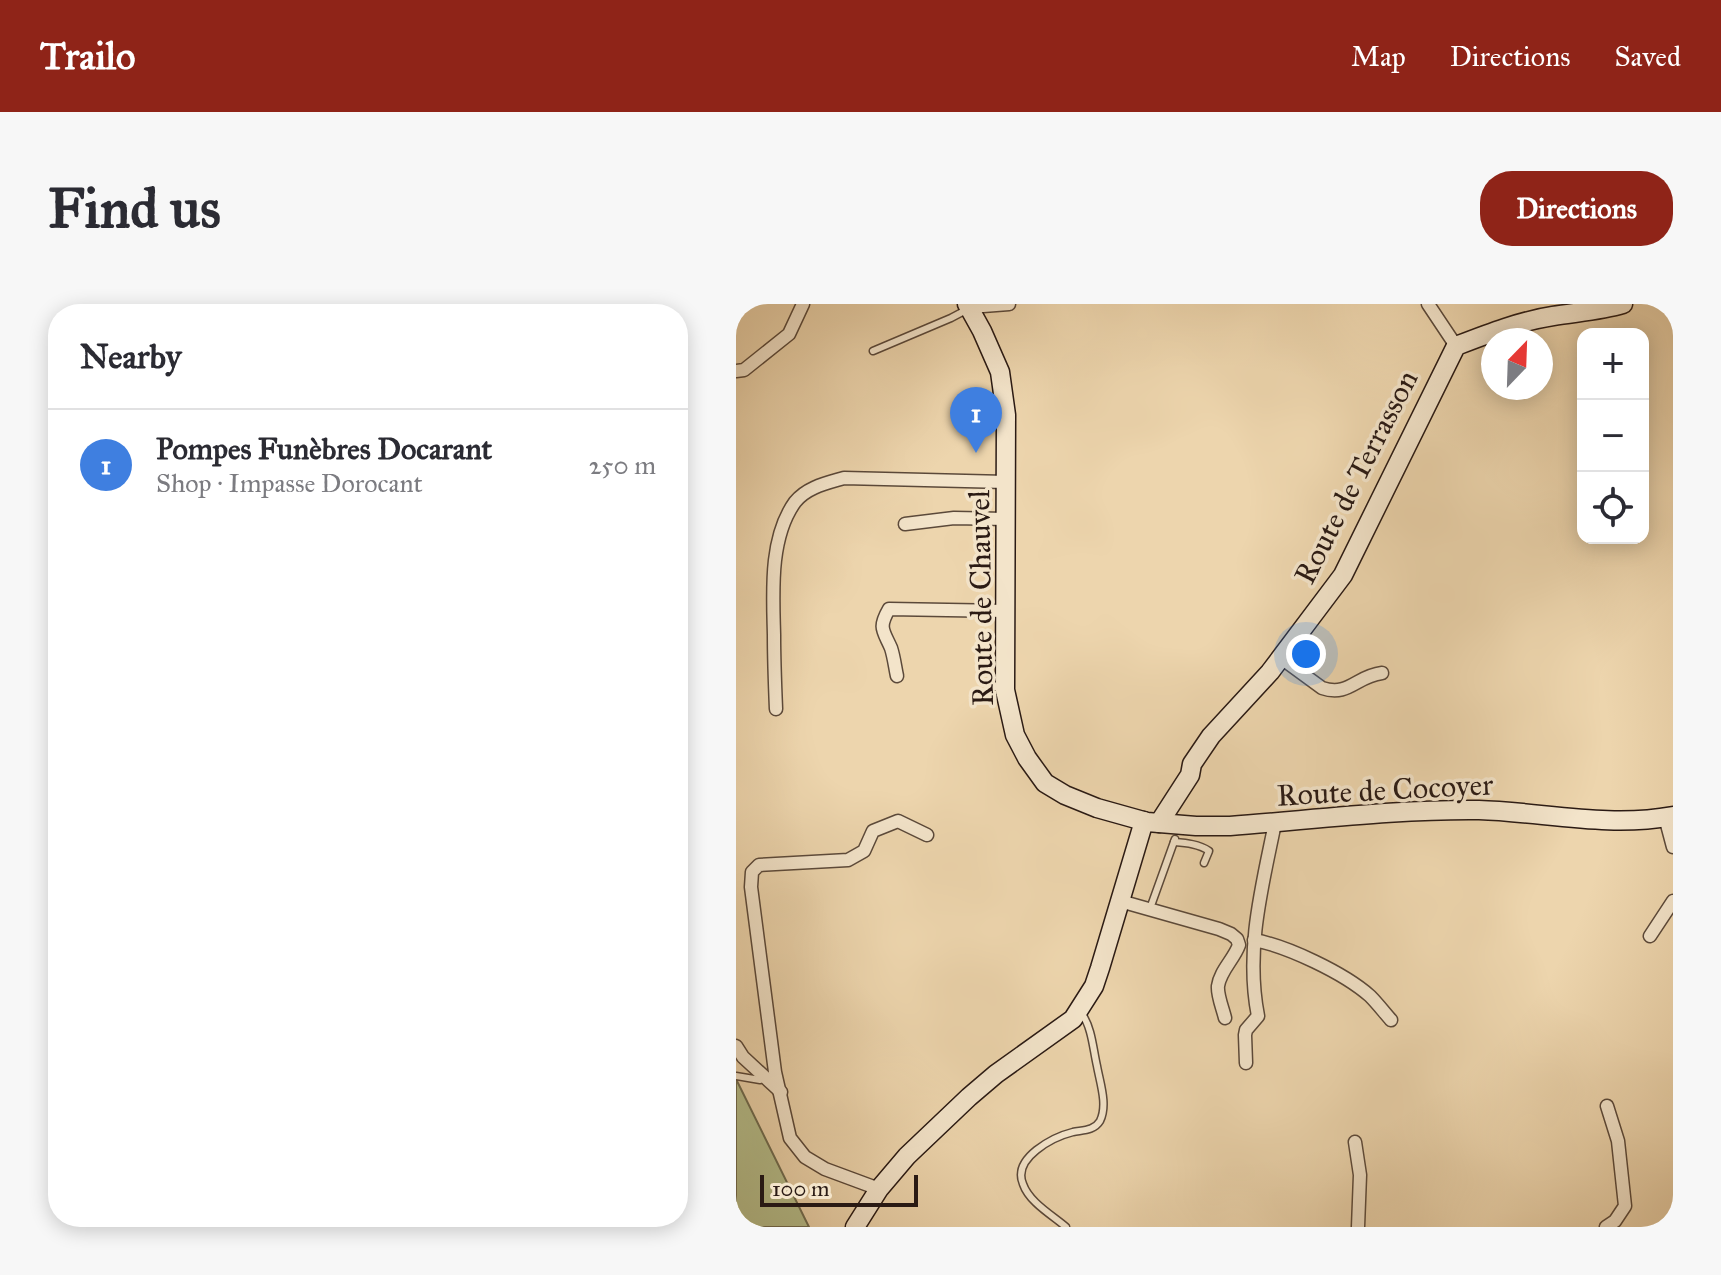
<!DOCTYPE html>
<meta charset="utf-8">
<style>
body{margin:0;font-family:"IM FELL Great Primer",serif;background:#f7f7f7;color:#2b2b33}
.controls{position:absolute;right:24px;top:24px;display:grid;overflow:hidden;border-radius:16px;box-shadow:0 4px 20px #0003}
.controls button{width:72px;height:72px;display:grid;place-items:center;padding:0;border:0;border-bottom:2px solid #e1e1e2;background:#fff;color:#2b2b33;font:40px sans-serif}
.compass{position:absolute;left:745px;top:24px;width:72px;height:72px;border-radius:50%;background:#fff;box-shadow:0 4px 20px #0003;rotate:23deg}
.scale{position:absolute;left:24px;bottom:20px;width:158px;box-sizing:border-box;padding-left:8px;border:4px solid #2a1a14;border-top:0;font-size:22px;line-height:28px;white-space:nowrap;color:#2a1a14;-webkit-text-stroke:6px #f3e4ca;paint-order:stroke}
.you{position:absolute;left:570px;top:350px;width:28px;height:28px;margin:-20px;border:6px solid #fff;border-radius:50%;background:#1a73e8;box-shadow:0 0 0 12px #1a73e833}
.badge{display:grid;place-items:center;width:52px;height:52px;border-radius:50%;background:#8f2418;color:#fff;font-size:26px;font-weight:700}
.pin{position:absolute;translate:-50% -66px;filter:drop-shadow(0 2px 4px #0008)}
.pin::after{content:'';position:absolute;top:42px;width:28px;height:24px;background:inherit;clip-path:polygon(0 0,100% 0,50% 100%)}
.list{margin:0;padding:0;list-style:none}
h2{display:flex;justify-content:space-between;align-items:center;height:104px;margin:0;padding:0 32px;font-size:34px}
h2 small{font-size:26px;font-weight:400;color:#7c7c81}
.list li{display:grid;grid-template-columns:52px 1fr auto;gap:24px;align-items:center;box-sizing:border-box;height:112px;padding:0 32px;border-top:2px solid #e1e1e2}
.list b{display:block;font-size:30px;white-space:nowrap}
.list p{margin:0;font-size:26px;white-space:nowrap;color:#7c7c81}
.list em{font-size:26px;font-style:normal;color:#7c7c81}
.icon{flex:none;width:44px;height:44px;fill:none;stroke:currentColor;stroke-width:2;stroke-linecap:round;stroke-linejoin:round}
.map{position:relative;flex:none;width:937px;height:923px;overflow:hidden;border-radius:32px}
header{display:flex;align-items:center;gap:48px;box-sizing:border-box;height:112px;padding:0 40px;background:#8f2418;color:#fff}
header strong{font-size:38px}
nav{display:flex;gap:44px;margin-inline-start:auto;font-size:28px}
.intro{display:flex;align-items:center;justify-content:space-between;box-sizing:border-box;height:192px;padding:0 48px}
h1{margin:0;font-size:56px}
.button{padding:20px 36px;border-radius:32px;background:#8f2418;color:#fff;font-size:28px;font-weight:700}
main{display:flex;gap:48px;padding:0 48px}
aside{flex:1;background:#fff;border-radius:32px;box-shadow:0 4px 20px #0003}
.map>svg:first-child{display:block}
.green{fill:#b5be8c;stroke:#706c50;stroke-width:2}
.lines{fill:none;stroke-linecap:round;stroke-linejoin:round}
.lane-casing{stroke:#5b493a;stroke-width:9}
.street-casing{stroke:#5b493a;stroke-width:15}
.secondary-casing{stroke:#2a1a14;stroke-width:21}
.lane{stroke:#f3e4ca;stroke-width:6}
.street{stroke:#f3e4ca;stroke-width:12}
.secondary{stroke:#f3e4ca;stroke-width:18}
.labels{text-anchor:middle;stroke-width:7;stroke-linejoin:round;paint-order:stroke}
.street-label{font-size:30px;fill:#2a1a14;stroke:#f3e4ca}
</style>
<header>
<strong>Trailo</strong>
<nav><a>Map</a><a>Directions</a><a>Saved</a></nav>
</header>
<div class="intro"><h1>Find us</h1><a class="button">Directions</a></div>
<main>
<aside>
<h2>Nearby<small></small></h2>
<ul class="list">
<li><span class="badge" style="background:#3f7fe0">1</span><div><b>Pompes Funèbres Docarant</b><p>Shop · Impasse Dorocant</p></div><em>250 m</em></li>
</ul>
</aside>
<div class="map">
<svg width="937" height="923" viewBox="0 0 937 923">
<rect width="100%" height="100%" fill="#edd5ad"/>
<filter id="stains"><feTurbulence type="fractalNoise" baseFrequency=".0025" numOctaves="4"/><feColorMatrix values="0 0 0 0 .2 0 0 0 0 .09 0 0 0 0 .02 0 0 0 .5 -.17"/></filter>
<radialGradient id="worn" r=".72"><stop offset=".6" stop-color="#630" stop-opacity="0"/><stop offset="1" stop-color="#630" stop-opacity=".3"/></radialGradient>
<path class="green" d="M0 775 73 923H7L4 920 0 923Z"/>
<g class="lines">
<g class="lane-casing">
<g id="lane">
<path d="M137 47 215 14 232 5"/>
<path d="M438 538C450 539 463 540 473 547L468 559"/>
<path d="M416 599 439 535"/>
<path d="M0 772 24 776 29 774"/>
<path d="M330 923C316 911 293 898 287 880 276 854 317 833 337 828 346 826 358 827 364 817 372 801 364 779 361 762 357 745 356 724 346 710"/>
</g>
</g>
<g class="street-casing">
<g id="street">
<path d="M692 0 720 42"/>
<path d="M234 3 273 0"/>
<path d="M0 67 8 66 53 30 67 0"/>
<path d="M169 220 218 214 270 215"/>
<path d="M545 354 586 384C613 393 620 372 646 369"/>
<path d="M161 372C159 363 158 353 155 344 147 326 142 324 153 305L270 307"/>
<path d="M40 405C39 381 38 356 38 331 37 289 33 234 59 198 71 183 91 179 108 174L270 178"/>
<path d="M929 513 937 543"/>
<path d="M384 597 483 625 495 630 501 635 503 641C498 655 484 667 482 682 481 691 487 705 489 714"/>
<path d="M914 632 937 597"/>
<path d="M518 636C551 642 608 669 634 692 641 699 648 708 655 716"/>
<path d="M0 742 7 753 45 788"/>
<path d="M510 759 509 731 510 726 522 712C509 646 526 583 539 519"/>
<path d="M619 838 624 871 622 923"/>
<path d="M143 885 89 865 69 853 54 834 39 768 15 583 16 568 23 561 112 556 128 547 137 527 162 517 191 531"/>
<path d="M870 923 879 917 889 902 882 837 871 802"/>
</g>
</g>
<g class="secondary-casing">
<g id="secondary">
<path d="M231 0 246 27 264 68 270 111 269 386 279 431 291 454 309 479 329 491 361 504 411 518 460 522H494C575 516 661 505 743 506 807 508 872 524 937 512"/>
<path d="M423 519 454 471 456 460 475 432 534 368 607 271 720 42C751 30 784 17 817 12 841 8 864 7 887 0"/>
<path d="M119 923 143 885 171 852 233 793 260 770 337 715 358 682 364 664 408 517"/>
</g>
</g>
<use href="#lane" class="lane"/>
<use href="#street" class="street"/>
<use href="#secondary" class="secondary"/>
</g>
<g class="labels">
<g class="street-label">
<text transform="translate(620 173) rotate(-63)" y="10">Route de Terrasson</text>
<text transform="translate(245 294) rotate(-91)" y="10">Route de Chauvel</text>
<text transform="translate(649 486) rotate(-3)" y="10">Route de Cocoyer</text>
</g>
</g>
<rect width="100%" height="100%" filter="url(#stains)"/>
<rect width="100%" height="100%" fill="url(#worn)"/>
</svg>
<div class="controls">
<button>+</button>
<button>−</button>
<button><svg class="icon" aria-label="locate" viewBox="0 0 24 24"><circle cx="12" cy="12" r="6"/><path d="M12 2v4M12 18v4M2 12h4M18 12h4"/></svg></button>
</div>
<svg class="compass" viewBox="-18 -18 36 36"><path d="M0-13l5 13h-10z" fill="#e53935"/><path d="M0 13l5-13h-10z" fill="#7c7c81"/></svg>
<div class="scale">100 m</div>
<div class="you"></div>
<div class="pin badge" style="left:240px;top:149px;background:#3f7fe0">1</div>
</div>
</main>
